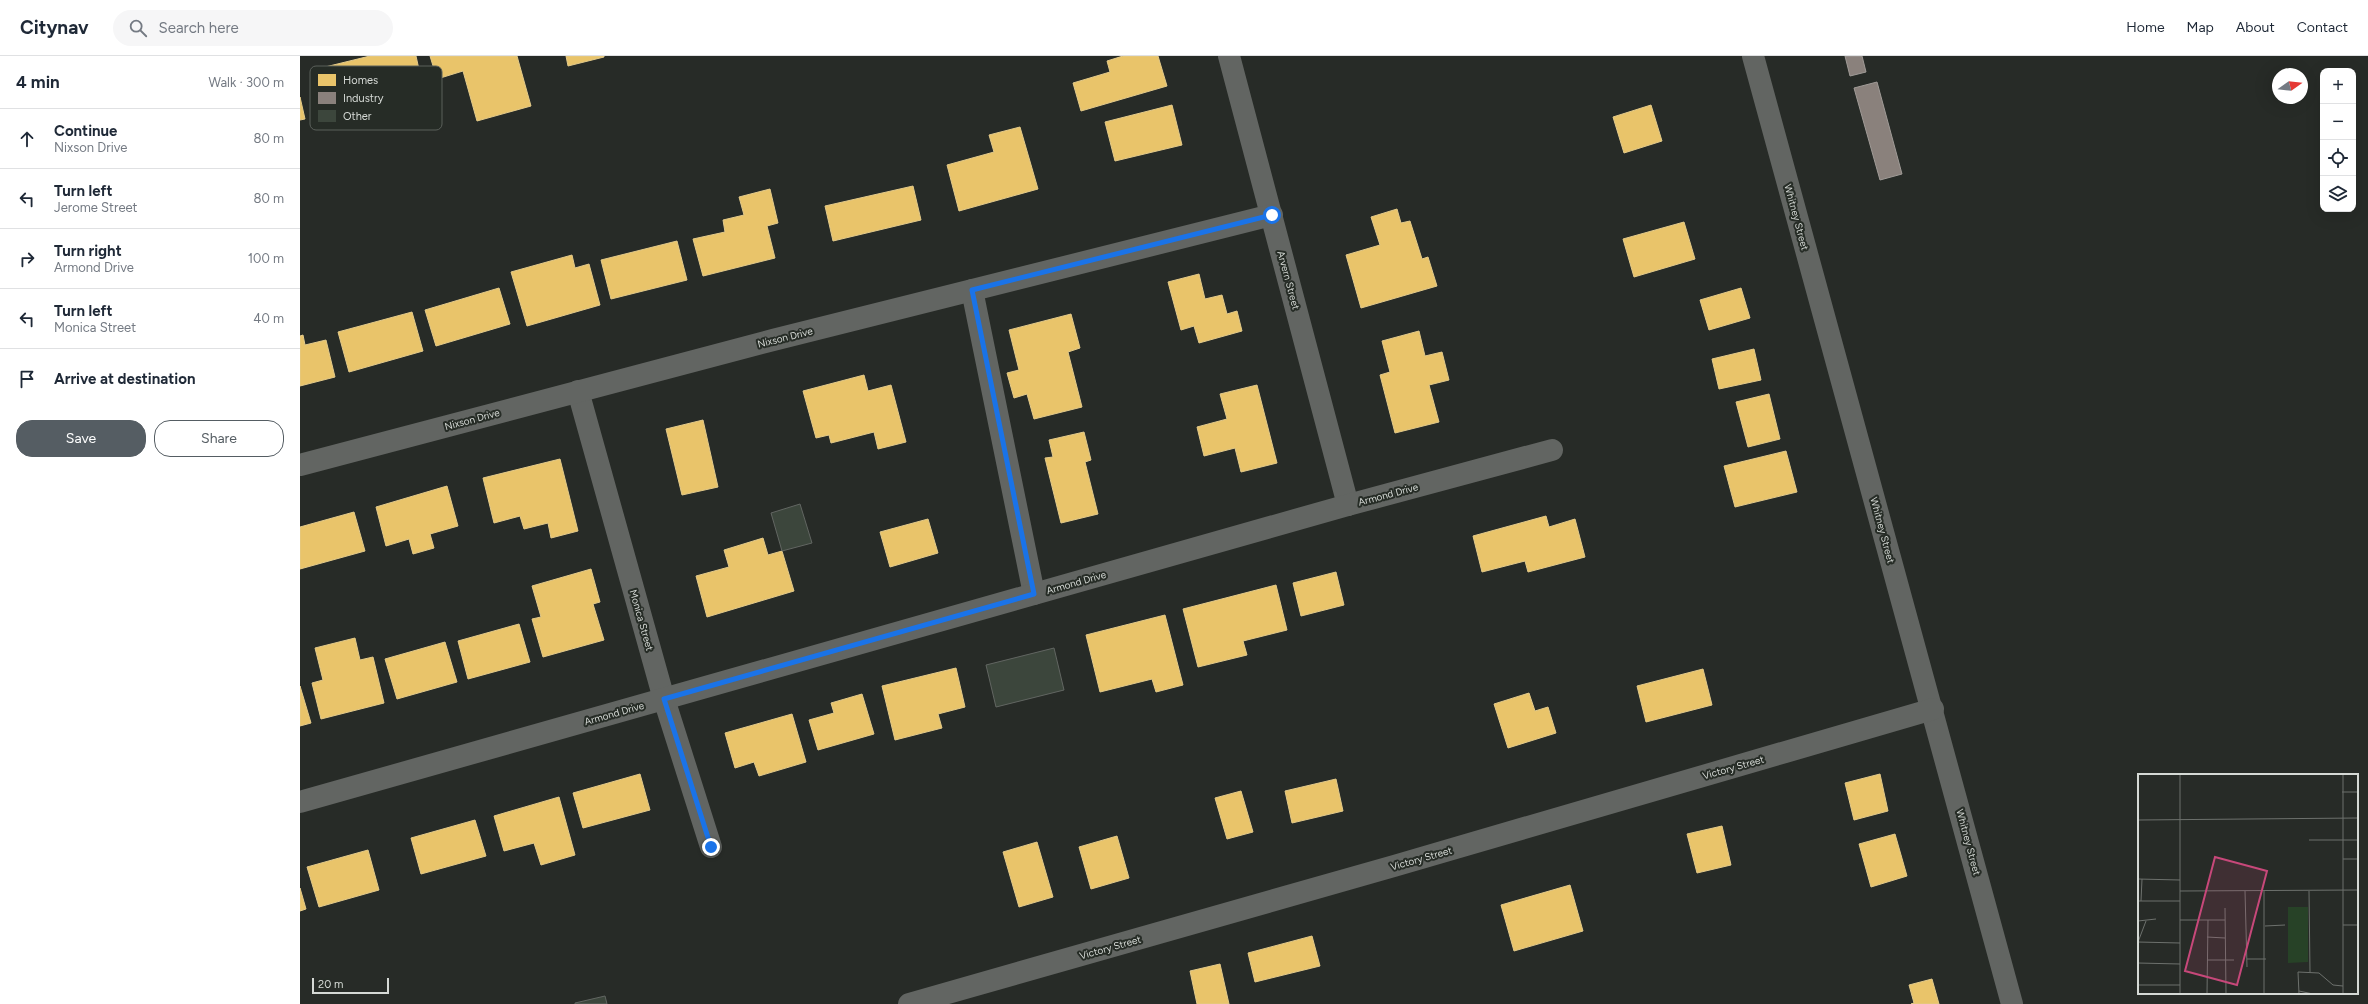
<!DOCTYPE html>
<meta charset="utf-8">
<style>
body{margin:0;font-family:Figtree,sans-serif;background:#f6f6f7;color:#1f2937}
.controls{position:absolute;right:12px;top:12px;display:grid;overflow:hidden;border-radius:8px;box-shadow:0 4px 16px #0002}
.controls button{width:36px;height:36px;display:grid;place-items:center;padding:0;border:0;border-bottom:1px solid #e0e1e3;background:#fff;color:#1f2937;font:20px sans-serif}
.compass{position:absolute;left:1972px;top:12px;width:36px;height:36px;border-radius:50%;background:#fff;box-shadow:0 4px 16px #0002;rotate:75deg}
.scale{position:absolute;left:12px;bottom:10px;width:77px;box-sizing:border-box;padding-left:4px;border:2px solid #d5d9d5;border-top:0;font-size:11px;line-height:14px;white-space:nowrap;color:#d5d9d5;-webkit-text-stroke:3px #262c26;paint-order:stroke}
.stop{position:absolute;width:12px;height:12px;margin:-9px;border:3px solid #1a73e8;border-radius:50%;background:#fff}
.stop.end{background:#1a73e8;border-color:#fff;box-shadow:0 1px 4px #0008}
.list{margin:0;padding:0;list-style:none}
h2{display:flex;justify-content:space-between;align-items:center;height:52px;margin:0;padding:0 16px;font-size:17px}
h2 small{font-size:13px;font-weight:400;color:#747a83}
.list li{display:grid;grid-template-columns:26px 1fr auto;gap:12px;align-items:center;box-sizing:border-box;height:60px;padding:0 16px;border-top:1px solid #e0e1e3}
.list b{display:block;font-size:15px;white-space:nowrap}
.list p{margin:0;font-size:13px;white-space:nowrap;color:#747a83}
.list em{font-size:13px;font-style:normal;color:#747a83}
.actions{display:flex;gap:8px;padding:12px 16px}
.actions a{flex:1;padding:9px 0;border:1px solid #555d63;border-radius:16px;text-align:center;font-size:14px;color:#555d63}
.actions .main{background:#555d63;color:#fff}
.icon{flex:none;width:22px;height:22px;fill:none;stroke:currentColor;stroke-width:2;stroke-linecap:round;stroke-linejoin:round}
.map{position:relative;flex:none;width:2068px;height:948px;overflow:hidden}
header{display:flex;align-items:center;gap:24px;box-sizing:border-box;height:56px;padding:0 20px;background:#fff;border-bottom:1px solid #e0e1e3}
header strong{font-size:19px}
nav{display:flex;gap:22px;margin-inline-start:auto;font-size:14px}
.search{width:280px;height:36px;background:#f6f6f7;display:flex;align-items:center;gap:10px;box-sizing:border-box;padding:0 14px;border-radius:22px;color:#747a83;font-size:15px}
main{display:flex}
aside{flex:1;background:#fff}
.map>svg:first-child{display:block}
.homes{fill:#e9c46a;stroke:#e3ca8a}
.industry{fill:#8a817c;stroke:#a09b97}
.building{fill:#3c463c;stroke:#626662}
.lines{fill:none;stroke-linecap:round;stroke-linejoin:round}
.minor{stroke:#626562;stroke-width:22}
.route{stroke:#1a73e8;stroke-width:5}
.labels{text-anchor:middle;stroke-width:4;stroke-linejoin:round;paint-order:stroke}
.street-label{font-size:10px;fill:#d5d9d5;stroke:#262c26}
.inset-road{fill:none;stroke:#6d716d;stroke-width:1}
.view{fill:#c7487a;fill-opacity:0.15;stroke:#c7487a;stroke-width:2}
.inset-edge{fill:none;stroke:#d5d9d5;stroke-width:2}
.key{fill:#262c26;stroke:#5b605b;stroke-width:1}
.key-label{font-size:11px;fill:#d5d9d5}
</style>
<header>
<strong>Citynav</strong>
<div class="search"><svg class="icon" aria-label="search" viewBox="0 0 24 24"><circle cx="10" cy="10" r="6"/><path d="M15 15l6 6"/></svg>Search here</div>
<nav><a>Home</a><a>Map</a><a>About</a><a>Contact</a></nav>
</header>
<main>
<aside>
<h2>4 min<small>Walk · 300 m</small></h2>
<ul class="list">
<li><svg class="icon" aria-label="ahead" viewBox="0 0 24 24"><path d="M12 20V5M6 11l6-6 6 6"/></svg><div><b>Continue</b><p>Nixson Drive</p></div><em>80 m</em></li>
<li><svg class="icon" aria-label="left" viewBox="0 0 24 24"><path d="M17 20v-9H6M10 6l-5 5 5 5"/></svg><div><b>Turn left</b><p>Jerome Street</p></div><em>80 m</em></li>
<li><svg class="icon" aria-label="right" viewBox="0 0 24 24"><path d="M7 20v-9h11M14 6l5 5-5 5"/></svg><div><b>Turn right</b><p>Armond Drive</p></div><em>100 m</em></li>
<li><svg class="icon" aria-label="left" viewBox="0 0 24 24"><path d="M17 20v-9H6M10 6l-5 5 5 5"/></svg><div><b>Turn left</b><p>Monica Street</p></div><em>40 m</em></li>
<li><svg class="icon" aria-label="arrive" viewBox="0 0 24 24"><path d="M6 21V4h12l-3 4 3 4H6"/></svg><div><b>Arrive at destination</b></div></li>
</ul>
<div class="actions"><a class="main">Save</a><a>Share</a></div>
</aside>
<div class="map">
<svg width="2068" height="948" viewBox="0 0 2068 948">
<rect width="100%" height="100%" fill="#272b27"/>
<g class="homes">
<path d="M70 0H116L122 27 108 30 113 53 85 60 81 44 28 57 17 13Z"/>
<path d="M130 0H217L231 50 177 65 163 15 137 23Z"/>
<path d="M266 0H304V1L268 10Z"/>
<path d="M823 0H858L867 30 781 55 773 27 810 16 807 5Z"/>
<path d="M0 41 5 63 0 64Z"/>
<path d="M872 49 882 89 815 105 805 66Z"/>
<path d="M1351 49 1362 85 1324 97 1313 61Z"/>
<path d="M720 71 738 133 659 155 647 109 694 96 689 79Z"/>
<path d="M613 130 621 164 533 185 525 150Z"/>
<path d="M470 133 478 167 467 170 475 202 403 220 393 183 425 176 423 164 444 159 439 141Z"/>
<path d="M1097 153 1101 167 1110 165 1122 203 1128 201 1137 230 1061 252 1046 199 1080 189 1071 161Z"/>
<path d="M1384 166 1395 203 1334 221 1323 183Z"/>
<path d="M377 185 387 224 311 243 301 204Z"/>
<path d="M272 199 275 212 289 208 300 249 227 270 211 216Z"/>
<path d="M899 218 905 243 922 239 927 258 937 255 942 275 899 287 894 270 881 274 868 226Z"/>
<path d="M199 232 210 268 136 290 125 254Z"/>
<path d="M1441 232 1450 262 1409 274 1400 244Z"/>
<path d="M112 256 123 295 49 316 38 276Z"/>
<path d="M771 258 780 292 768 296 782 351 734 363 727 338 714 342 707 317 719 314 709 274Z"/>
<path d="M1119 275 1125 300 1142 296 1149 324 1129 329 1139 366 1095 377 1080 319 1090 316 1082 285Z"/>
<path d="M3 279 5 289 26 284 35 321 0 330V280Z"/>
<path d="M1454 293 1461 324 1419 333 1412 303Z"/>
<path d="M564 319 568 335 591 329 606 386 578 393 574 376 531 387 529 379 516 382 503 335Z"/>
<path d="M957 329 977 407 941 416 935 392 904 400 897 371 927 363 920 338Z"/>
<path d="M1469 338 1480 383 1448 391 1436 346Z"/>
<path d="M403 364 418 431 382 439 366 373Z"/>
<path d="M784 376 791 404 785 406 798 458 761 467 745 402 753 401 749 384Z"/>
<path d="M1486 395 1497 436 1435 451 1424 410Z"/>
<path d="M260 403 278 475 251 482 248 467 224 473 220 460 194 467 183 422Z"/>
<path d="M147 430 158 470 130 478 134 492 113 498 109 483 86 490 76 451Z"/>
<path d="M54 456 65 495 0 513V471Z"/>
<path d="M1246 460 1249 471 1275 463 1285 501 1228 516 1225 505 1182 516 1173 480Z"/>
<path d="M628 463 638 497 590 511 580 476Z"/>
<path d="M463 482 468 499 482 495 494 535 407 561 396 520 429 511 424 494Z"/>
<path d="M291 513 300 546 293 548 304 584 243 601 232 563 241 561 232 530Z"/>
<path d="M1036 516 1044 549 1001 560 993 527Z"/>
<path d="M976 529 987 574 943 585 947 599 898 611 883 553Z"/>
<path d="M865 559 883 629 856 636 852 623 800 636 786 579Z"/>
<path d="M219 568 230 606 168 623 158 585Z"/>
<path d="M55 582 60 604 73 601 84 647 21 663 12 627 23 624 15 592Z"/>
<path d="M145 586 157 626 97 643 85 603Z"/>
<path d="M656 612 665 651 638 658 642 672 595 684 582 630Z"/>
<path d="M1403 613 1412 649 1346 666 1337 630Z"/>
<path d="M0 630 11 667 0 670Z"/>
<path d="M1229 637 1235 655 1248 651 1256 677 1208 692 1194 648Z"/>
<path d="M562 638 574 678 518 694 509 664 534 657 531 647Z"/>
<path d="M492 658 506 706 459 720 454 706 435 712 425 677Z"/>
<path d="M340 718 350 754 283 772 273 737Z"/>
<path d="M1580 718 1588 755 1554 764 1545 727Z"/>
<path d="M1036 723 1043 755 992 767 985 735Z"/>
<path d="M941 735 953 776 927 783 915 742Z"/>
<path d="M259 741 275 799 241 809 234 787 204 795 194 760Z"/>
<path d="M175 764 186 800 121 818 111 782Z"/>
<path d="M1422 770 1431 809 1397 817 1387 778Z"/>
<path d="M1595 778 1607 820 1571 831 1559 788Z"/>
<path d="M817 780 829 822 791 833 779 791Z"/>
<path d="M737 786 753 841 719 851 703 796Z"/>
<path d="M68 794 79 834 19 851 7 811Z"/>
<path d="M1270 829 1283 875 1214 895 1201 849Z"/>
<path d="M0 832 6 853 0 855Z"/>
<path d="M1012 880 1020 910 955 926 948 897Z"/>
<path d="M920 908 929 948H897L890 915Z"/>
<path d="M1632 923 1639 948H1611L1614 947 1609 929Z"/>
</g>
<g class="industry">
<path d="M1545 0H1562L1566 16 1550 20Z"/>
<path d="M1577 26 1602 118 1580 124 1554 32Z"/>
</g>
<g class="building">
<path d="M500 448 512 487 482 495 471 457Z"/>
<path d="M754 592 764 634 696 651 686 609Z"/>
<path d="M305 940 307 948H275V947Z"/>
</g>
<g class="lines">
<g class="minor">
<path d="M929 0 1048 449"/>
<path d="M1453 0 1712 948"/>
<path d="M672 234 734 538"/>
<path d="M278 335 364 643 411 791"/>
<path d="M0 409 473 284 972 159"/>
<path d="M0 746 1048 449 1252 394"/>
<path d="M609 948 1094 810 1633 653"/>
</g>
</g>
<g class="lines">
<path class="route" d="M411 791 364 643 734 538 672 234 972 159"/>
</g>
<g class="labels">
<g class="street-label">
<text transform="translate(1497 161) rotate(75)" y="4">Whitney Street</text>
<text transform="translate(989 224) rotate(75)" y="4">Arvern Street</text>
<text transform="translate(485 281) rotate(-14)" y="4">Nixson Drive</text>
<text transform="translate(172 363) rotate(-15)" y="4">Nixson Drive</text>
<text transform="translate(1088 438) rotate(-15)" y="4">Armond Drive</text>
<text transform="translate(1583 474) rotate(75)" y="4">Whitney Street</text>
<text transform="translate(776 526) rotate(-16)" y="4">Armond Drive</text>
<text transform="translate(342 564) rotate(74)" y="4">Monica Street</text>
<text transform="translate(314 657) rotate(-16)" y="4">Armond Drive</text>
<text transform="translate(1433 711) rotate(-16)" y="4">Victory Street</text>
<text transform="translate(1669 786) rotate(75)" y="4">Whitney Street</text>
<text transform="translate(1121 802) rotate(-16)" y="4">Victory Street</text>
<text transform="translate(810 891) rotate(-16)" y="4">Victory Street</text>
</g>
</g>
<g transform="translate(1838 718)">
<rect width="220" height="220" fill="#272b27"/>
<path d="M150 133H170V188L150 189Z" fill="#274227"/>
<path class="inset-road" d="M42 0V220M204 18H220M0 46 220 44M171 66H220M205 85H220M0 105 42 106M42 117 220 116M107 117 109 193M171 117 172 198M0 127H42M3 127 4 105M87 134 88 220M42 146H87M0 147 18 145M205 151H220M127 152 147 151M69 163 87 164M0 168 42 169M0 168 8 147M109 185H128M69 186H96M0 189 42 190M0 211H42M161 217 175 220M69 220 70 146M126 220V117M161 220 160 198 181 199 195 211 205 212M205 220V0"/>
<path class="view" d="M77 83 129 97 99 211 47 197Z"/>
<rect width="220" height="220" class="inset-edge"/>
</g>
<rect x="10" y="10" width="132" height="64" rx="6" class="key"/>
<rect x="18" y="18" width="18" height="12" fill="#e9c46a"/>
<rect x="18" y="36" width="18" height="12" fill="#8a817c"/>
<rect x="18" y="54" width="18" height="12" fill="#3c463c"/>
<g class="key-label">
<text x="43" y="28">Homes</text>
<text x="43" y="46">Industry</text>
<text x="43" y="64">Other</text>
</g>
</svg>
<div class="controls">
<button>+</button>
<button>−</button>
<button><svg class="icon" aria-label="locate" viewBox="0 0 24 24"><circle cx="12" cy="12" r="6"/><path d="M12 2v4M12 18v4M2 12h4M18 12h4"/></svg></button>
<button><svg class="icon" aria-label="layers" viewBox="0 0 24 24"><path d="M12 4l9 5-9 5-9-5zM3 14l9 5 9-5"/></svg></button>
</div>
<svg class="compass" viewBox="-18 -18 36 36"><path d="M0-13l5 13h-10z" fill="#e53935"/><path d="M0 13l5-13h-10z" fill="#747a83"/></svg>
<div class="scale">20 m</div>
<div class="stop" style="left:972px;top:159px"></div>
<div class="stop end" style="left:411px;top:791px"></div>
</div>
</main>
